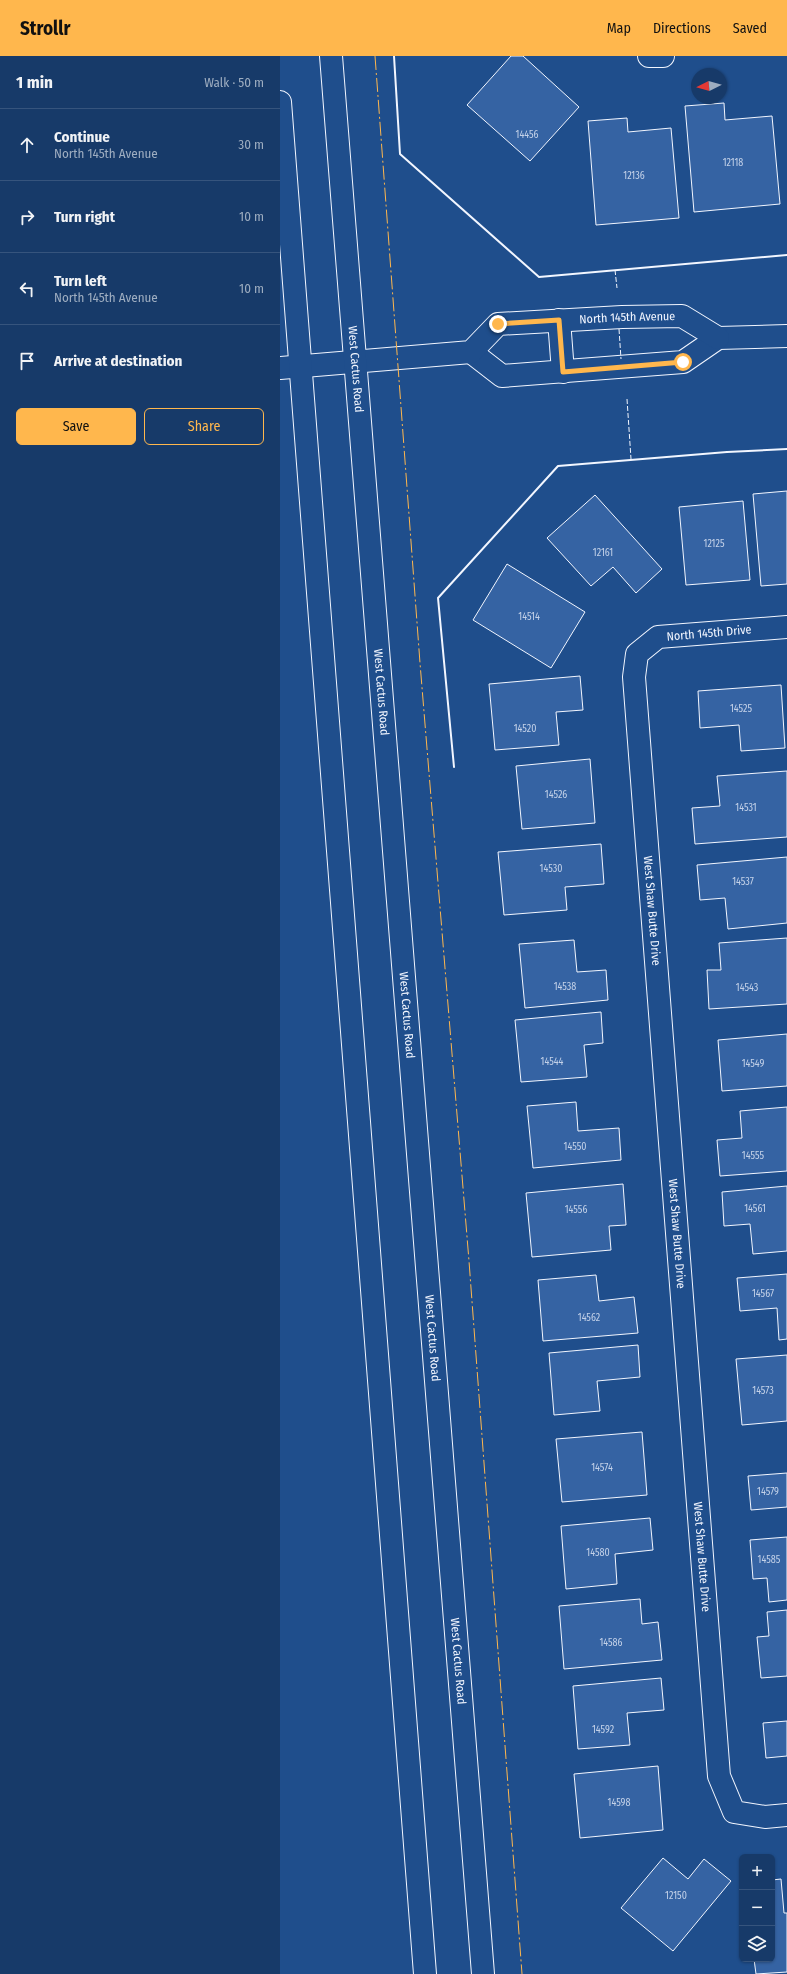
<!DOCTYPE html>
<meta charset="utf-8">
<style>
body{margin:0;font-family:"Fira Sans Condensed",sans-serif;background:#20416f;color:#f1f3f6}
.controls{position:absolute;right:12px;bottom:12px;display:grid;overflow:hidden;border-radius:6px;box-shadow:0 1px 3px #0004}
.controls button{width:36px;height:36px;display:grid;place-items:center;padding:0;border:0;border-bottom:1px solid #36547d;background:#173a69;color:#f1f3f6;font:20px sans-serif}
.compass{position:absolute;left:411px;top:12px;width:36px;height:36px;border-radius:50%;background:#173a69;box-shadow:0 1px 3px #0004;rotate:265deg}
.stop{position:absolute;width:12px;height:12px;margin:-9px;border:3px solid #ffb74d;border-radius:50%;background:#fff}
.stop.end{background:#ffb74d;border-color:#fff;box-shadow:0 1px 4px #0008}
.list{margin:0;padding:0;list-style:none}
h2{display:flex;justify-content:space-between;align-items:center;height:52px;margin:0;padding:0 16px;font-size:17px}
h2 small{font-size:13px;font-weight:400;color:#9eadc0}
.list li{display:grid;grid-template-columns:26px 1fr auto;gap:12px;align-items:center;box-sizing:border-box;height:72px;padding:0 16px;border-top:1px solid #36547d}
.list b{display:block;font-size:15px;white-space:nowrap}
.list p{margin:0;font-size:13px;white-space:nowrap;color:#9eadc0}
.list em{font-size:13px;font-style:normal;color:#9eadc0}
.actions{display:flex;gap:8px;padding:12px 16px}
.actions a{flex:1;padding:9px 0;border:1px solid #ffb74d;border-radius:6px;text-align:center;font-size:14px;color:#ffb74d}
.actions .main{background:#ffb74d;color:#111}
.icon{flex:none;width:22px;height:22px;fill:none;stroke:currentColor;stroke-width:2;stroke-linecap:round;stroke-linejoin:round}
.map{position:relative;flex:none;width:507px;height:1918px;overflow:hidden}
header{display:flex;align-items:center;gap:24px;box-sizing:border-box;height:56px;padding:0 20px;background:#ffb74d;color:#111}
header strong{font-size:19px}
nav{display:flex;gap:22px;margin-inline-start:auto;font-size:14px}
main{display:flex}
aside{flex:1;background:#173a69}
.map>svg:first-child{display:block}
.building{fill:#3563a3;stroke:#f2f6ff}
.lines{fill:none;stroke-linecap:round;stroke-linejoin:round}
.minor-casing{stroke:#f2f6ff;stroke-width:24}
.major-casing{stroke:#f2f6ff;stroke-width:24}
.minor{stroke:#1f4e8c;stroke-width:22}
.major{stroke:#1f4e8c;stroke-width:22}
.fence{stroke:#f2f6ff;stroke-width:1;stroke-dasharray:5 2;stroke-linecap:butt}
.wall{stroke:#f2f6ff;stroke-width:2}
.power{stroke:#ffb74d;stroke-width:1;stroke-dasharray:14 3 2 3;stroke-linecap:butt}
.route{stroke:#ffb74d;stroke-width:5}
.labels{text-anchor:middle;stroke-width:3;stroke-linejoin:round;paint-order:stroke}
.number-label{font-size:10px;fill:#c3d1e8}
.street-label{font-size:12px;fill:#f2f6ff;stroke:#1f4e8c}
</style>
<header>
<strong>Strollr</strong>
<nav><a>Map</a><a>Directions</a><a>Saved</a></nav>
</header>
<main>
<aside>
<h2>1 min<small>Walk · 50 m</small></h2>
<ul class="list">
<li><svg class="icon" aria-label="ahead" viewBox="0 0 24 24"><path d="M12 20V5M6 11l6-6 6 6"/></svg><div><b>Continue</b><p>North 145th Avenue</p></div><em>30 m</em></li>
<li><svg class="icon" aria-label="right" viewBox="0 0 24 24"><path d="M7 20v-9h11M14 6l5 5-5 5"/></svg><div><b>Turn right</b></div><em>10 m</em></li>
<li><svg class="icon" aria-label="left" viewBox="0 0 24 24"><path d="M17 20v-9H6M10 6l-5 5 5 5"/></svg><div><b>Turn left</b><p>North 145th Avenue</p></div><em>10 m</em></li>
<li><svg class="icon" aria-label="arrive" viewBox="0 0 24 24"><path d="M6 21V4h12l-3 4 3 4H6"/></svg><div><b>Arrive at destination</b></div></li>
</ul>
<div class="actions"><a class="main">Save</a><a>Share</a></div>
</aside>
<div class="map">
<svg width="507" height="1918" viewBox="0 0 507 1918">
<rect width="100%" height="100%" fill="#1f4e8c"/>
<g class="building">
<path d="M231 0H243L299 51 250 105 187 49Z"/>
<path d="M444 47 445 64 492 60 500 148 414 156 405 50Z"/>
<path d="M347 62 348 76 391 72 399 162 316 169 308 65Z"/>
<path d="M507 435V528L481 530 473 438Z"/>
<path d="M315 439 382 513 356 537 333 511 311 530 267 482Z"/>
<path d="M463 445 470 524 406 529 399 451Z"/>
<path d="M227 508 305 556 271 612 193 564Z"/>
<path d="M300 620 303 654 276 656 279 689 215 694 209 628Z"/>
<path d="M501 629 505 692 461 695 459 669 420 672 418 635Z"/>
<path d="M310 703 315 767 242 773 236 710Z"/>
<path d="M507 715V781L415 788 412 752 440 750 437 720Z"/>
<path d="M321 788 324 828 285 831 287 854 224 859 218 796Z"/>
<path d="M507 801V867L448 873 445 842 420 844 417 809Z"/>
<path d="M507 882V948L429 953 427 914H441L439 887Z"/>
<path d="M294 884 297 916 326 914 328 944 245 952 239 888Z"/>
<path d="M321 956 323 987 304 989 307 1021 241 1026 235 964Z"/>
<path d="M507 978V1030L442 1035 438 984Z"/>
<path d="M296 1046 298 1075 339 1072 341 1104 253 1112 247 1050Z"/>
<path d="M507 1051V1115L440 1120 437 1084 462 1082 460 1055Z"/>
<path d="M343 1128 346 1169 329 1170 331 1194 252 1201 246 1137Z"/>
<path d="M507 1130V1195L473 1198 470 1168 444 1170 442 1136Z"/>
<path d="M507 1218V1283L499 1284 497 1252 460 1255 457 1222Z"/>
<path d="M316 1219 319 1245 354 1241 358 1277 263 1285 258 1224Z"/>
<path d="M358 1289 360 1321 317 1325 320 1355 274 1359 269 1297Z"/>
<path d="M507 1299V1365L462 1369 456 1303Z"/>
<path d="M362 1376 367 1439 282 1446 276 1383Z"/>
<path d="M507 1417V1451L471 1454 468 1420Z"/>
<path d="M370 1462 373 1494 335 1498 337 1528 286 1533 281 1470Z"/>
<path d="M507 1481V1544L489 1546 487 1522 473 1523 470 1484Z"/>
<path d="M360 1543 362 1568 378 1566 382 1604 284 1613 279 1550Z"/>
<path d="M507 1554V1620L481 1622 477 1581 489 1580 487 1556Z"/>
<path d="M381 1622 384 1654 347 1657 350 1689 298 1693 293 1630Z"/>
<path d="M507 1665V1700L486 1702 483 1667Z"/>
<path d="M378 1710 383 1774 300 1782 294 1718Z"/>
<path d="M383 1802 408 1823 424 1803 451 1825 393 1895 341 1852Z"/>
<path d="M501 1823 504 1857H507V1916L476 1918 474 1903H492V1824Z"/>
</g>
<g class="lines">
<g class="minor-casing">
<g id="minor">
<path d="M369 0H383"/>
<path d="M279 264 283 316"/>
<path d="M191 296 222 320 403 306 438 282 507 280"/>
<path id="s1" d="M0 312 191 296 218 268 342 261 402 260 438 282"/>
<path id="s2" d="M507 571 378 581 357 598 354 621 439 1720 454 1756 485 1761 507 1759"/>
</g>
</g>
<g class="major-casing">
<g id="major">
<path id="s3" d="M51 0 203 1918"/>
<path d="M0 46 145 1918"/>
</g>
</g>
<use href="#minor" class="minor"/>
<use href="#major" class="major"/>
<g class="fence">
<path d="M335 214 337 232"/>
<path d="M339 273 341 303"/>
<path d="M347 343 351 403"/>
</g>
<g class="wall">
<path d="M114 0 120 98 259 221 507 199"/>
<path d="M174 711 158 542 278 410 447 396 507 393"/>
</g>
<path class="power" d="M95 0 140 607 189 1205 242 1918"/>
</g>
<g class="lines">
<path class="route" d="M218 268 279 264 283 316 403 306"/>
</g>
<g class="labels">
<g class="number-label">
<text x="247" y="82">14456</text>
<text x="453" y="110">12118</text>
<text x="354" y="123">12136</text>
<text x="434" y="491">12125</text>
<text x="323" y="500">12161</text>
<text x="249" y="564">14514</text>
<text x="461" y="656">14525</text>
<text x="245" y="676">14520</text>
<text x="276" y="742">14526</text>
<text x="466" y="755">14531</text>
<text x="271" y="816">14530</text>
<text x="463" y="829">14537</text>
<text x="285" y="934">14538</text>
<text x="467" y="935">14543</text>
<text x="272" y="1009">14544</text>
<text x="473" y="1011">14549</text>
<text x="295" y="1094">14550</text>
<text x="473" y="1103">14555</text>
<text x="475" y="1156">14561</text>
<text x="296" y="1157">14556</text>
<text x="483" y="1241">14567</text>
<text x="309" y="1265">14562</text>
<text x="483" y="1338">14573</text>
<text x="322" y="1415">14574</text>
<text x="488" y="1439">14579</text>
<text x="318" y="1500">14580</text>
<text x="489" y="1507">14585</text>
<text x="331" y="1590">14586</text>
<text x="323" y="1677">14592</text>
<text x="339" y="1750">14598</text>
<text x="396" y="1843">12150</text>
</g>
<g class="street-label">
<text dy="4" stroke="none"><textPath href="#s1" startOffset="360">North 145th Avenue</textPath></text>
<text dy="4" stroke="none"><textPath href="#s3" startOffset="314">West Cactus Road</textPath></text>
<text transform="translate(429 577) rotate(-5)" y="4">North 145th Drive</text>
<text dy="4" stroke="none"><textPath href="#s3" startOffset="638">West Cactus Road</textPath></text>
<text dy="4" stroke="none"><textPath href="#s2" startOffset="414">West Shaw Butte Drive</textPath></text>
<text dy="4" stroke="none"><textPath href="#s3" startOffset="962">West Cactus Road</textPath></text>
<text dy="4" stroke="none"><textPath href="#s2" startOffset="738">West Shaw Butte Drive</textPath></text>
<text dy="4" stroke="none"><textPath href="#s3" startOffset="1286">West Cactus Road</textPath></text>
<text dy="4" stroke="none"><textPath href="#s2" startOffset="1062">West Shaw Butte Drive</textPath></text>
<text dy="4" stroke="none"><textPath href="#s3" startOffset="1610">West Cactus Road</textPath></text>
</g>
</g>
</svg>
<div class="controls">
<button>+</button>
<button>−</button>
<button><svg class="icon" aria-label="layers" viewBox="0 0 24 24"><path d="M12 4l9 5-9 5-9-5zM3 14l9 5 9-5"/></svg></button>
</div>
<svg class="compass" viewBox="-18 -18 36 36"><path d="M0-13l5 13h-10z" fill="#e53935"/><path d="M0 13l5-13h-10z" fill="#9eadc0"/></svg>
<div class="stop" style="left:403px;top:306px"></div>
<div class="stop end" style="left:218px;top:268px"></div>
</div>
</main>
